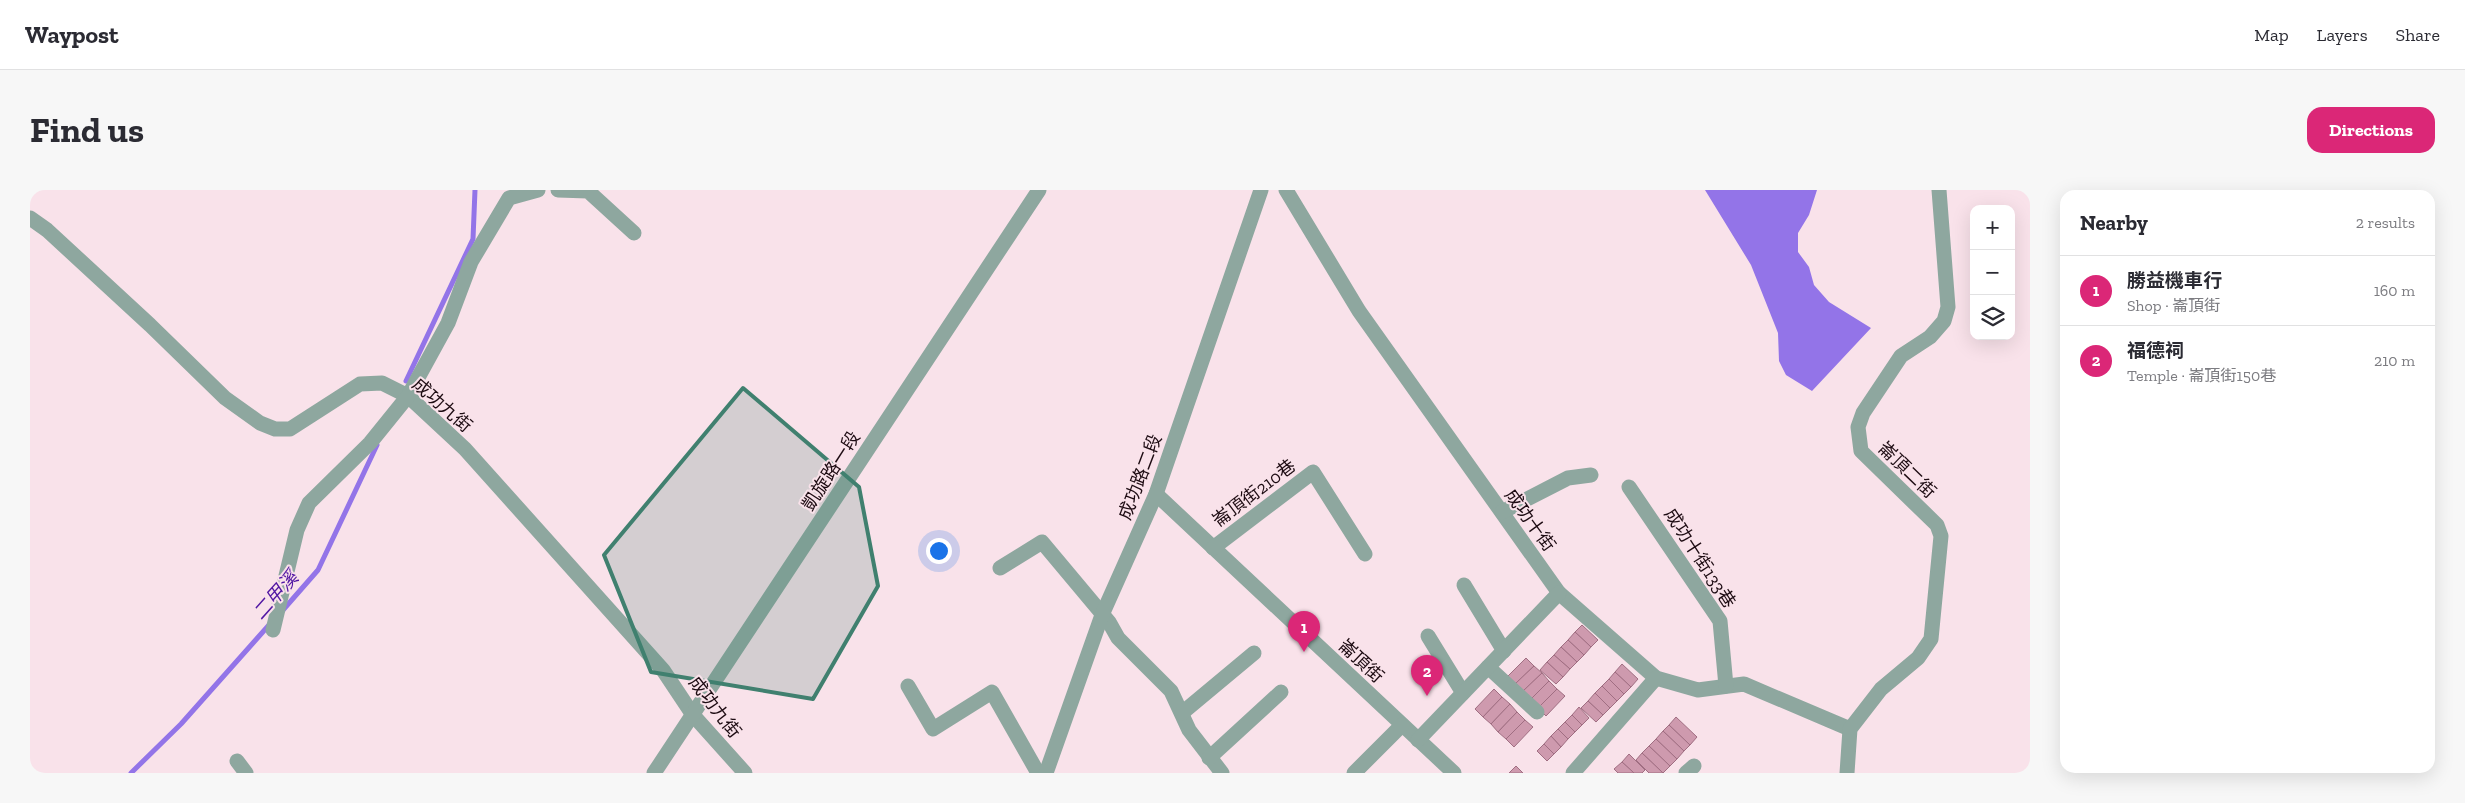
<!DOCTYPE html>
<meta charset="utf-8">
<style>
body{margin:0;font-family:"Zilla Slab","Noto Sans TC",serif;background:#f7f7f7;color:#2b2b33}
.controls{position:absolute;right:15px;top:15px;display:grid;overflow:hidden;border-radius:10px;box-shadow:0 5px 20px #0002}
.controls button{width:45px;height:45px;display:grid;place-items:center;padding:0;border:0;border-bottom:1px solid #e1e1e2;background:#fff;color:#2b2b33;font:25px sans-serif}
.you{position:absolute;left:908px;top:360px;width:18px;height:18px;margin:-12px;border:4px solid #fff;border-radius:50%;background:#1a73e8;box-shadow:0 0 0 8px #1a73e833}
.badge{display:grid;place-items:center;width:32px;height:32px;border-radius:50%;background:#db2777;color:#fff;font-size:16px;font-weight:700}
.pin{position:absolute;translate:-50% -41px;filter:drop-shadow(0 1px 2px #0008)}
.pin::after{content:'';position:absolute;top:26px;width:18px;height:15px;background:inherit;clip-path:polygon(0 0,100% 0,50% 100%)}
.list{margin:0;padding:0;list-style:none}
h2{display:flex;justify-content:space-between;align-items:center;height:65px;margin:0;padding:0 20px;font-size:21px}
h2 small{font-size:16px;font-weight:400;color:#7c7c81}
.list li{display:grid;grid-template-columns:32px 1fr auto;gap:15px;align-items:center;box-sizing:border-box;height:70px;padding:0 20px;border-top:1px solid #e1e1e2}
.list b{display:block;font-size:19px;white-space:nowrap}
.list p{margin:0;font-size:16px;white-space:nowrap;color:#7c7c81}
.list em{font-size:16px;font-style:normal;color:#7c7c81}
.icon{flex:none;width:28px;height:28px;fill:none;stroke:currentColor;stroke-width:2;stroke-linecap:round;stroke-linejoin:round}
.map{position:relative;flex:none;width:2000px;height:583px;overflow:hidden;border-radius:15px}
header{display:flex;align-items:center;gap:30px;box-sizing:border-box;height:70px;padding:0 25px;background:#fff;border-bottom:1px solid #e1e1e2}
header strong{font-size:24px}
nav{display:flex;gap:28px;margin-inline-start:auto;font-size:18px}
.intro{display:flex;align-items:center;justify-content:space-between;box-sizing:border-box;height:120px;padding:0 30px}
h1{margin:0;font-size:35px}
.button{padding:12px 22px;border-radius:15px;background:#db2777;color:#fff;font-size:18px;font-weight:700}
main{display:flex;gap:30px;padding:0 30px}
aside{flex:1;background:#fff;border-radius:15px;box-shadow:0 5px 20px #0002}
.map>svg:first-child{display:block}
.water{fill:#9374e8}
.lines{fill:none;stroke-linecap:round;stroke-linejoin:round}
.stream{stroke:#9374e8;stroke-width:5}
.building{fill:#ce9aae;stroke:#a06e82}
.minor{stroke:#8ea79f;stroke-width:15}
.marked{fill:#40806f;fill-opacity:0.2;stroke:#40806f;stroke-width:4;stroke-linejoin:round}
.labels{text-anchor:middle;stroke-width:4;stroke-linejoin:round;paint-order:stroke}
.street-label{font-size:18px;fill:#1d0b12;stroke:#f9e2ea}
.water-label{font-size:19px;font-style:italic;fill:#5116a3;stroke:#f9e2ea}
</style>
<header>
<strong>Waypost</strong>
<nav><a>Map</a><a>Layers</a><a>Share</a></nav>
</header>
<div class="intro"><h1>Find us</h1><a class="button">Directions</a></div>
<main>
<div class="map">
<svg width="2000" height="583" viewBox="0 0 2000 583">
<rect width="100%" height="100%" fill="#f9e2ea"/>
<path class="water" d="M1675 0H1787L1779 25 1768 43V62L1779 77 1784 95 1799 112 1841 138 1782 201 1756 185 1749 171 1748 143 1721 75Z"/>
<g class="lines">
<g class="stream">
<path d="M376 191 443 49 445 0"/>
<path d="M253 420 288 380 347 255"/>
<path d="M101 583 151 534 239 435"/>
</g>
</g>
<g class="building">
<path d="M1552 435 1568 450 1561 457 1545 442Z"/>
<path d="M1545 442 1561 457 1554 465 1538 450Z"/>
<path d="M1538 450 1554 465 1547 472 1531 457Z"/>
<path d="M1531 457 1547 472 1540 479 1524 465Z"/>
<path d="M1524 465 1540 479 1533 487 1517 472Z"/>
<path d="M1496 468 1504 476 1485 494 1477 487Z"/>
<path d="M1517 472 1533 487 1526 494 1510 480Z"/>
<path d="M1592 474 1608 489 1601 497 1585 482Z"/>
<path d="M1504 476 1512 483 1492 502 1485 494Z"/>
<path d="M1585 482 1601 497 1594 504 1579 489Z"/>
<path d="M1512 483 1519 491 1500 510 1492 502Z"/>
<path d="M1579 489 1594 504 1587 511 1572 496Z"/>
<path d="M1519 491 1527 499 1508 518 1500 510Z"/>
<path d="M1572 496 1587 511 1580 518 1565 503Z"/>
<path d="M1464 499 1472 507 1453 527 1445 519Z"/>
<path d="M1527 499 1535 506 1516 526 1508 518Z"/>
<path d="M1565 503 1580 518 1573 525 1558 511Z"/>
<path d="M1472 507 1480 514 1461 534 1453 527Z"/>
<path d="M1558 511 1573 525 1566 532 1551 518Z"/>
<path d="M1480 514 1487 522 1468 542 1461 534Z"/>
<path d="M1549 517 1559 528 1552 535 1542 525Z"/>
<path d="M1487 522 1495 530 1476 549 1468 542Z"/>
<path d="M1542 525 1552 535 1545 542 1535 532Z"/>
<path d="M1646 527 1667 547 1660 555 1639 535Z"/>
<path d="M1495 530 1503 537 1484 557 1476 549Z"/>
<path d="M1535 532 1545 542 1538 549 1528 539Z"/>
<path d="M1639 535 1660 555 1654 561 1633 541Z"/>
<path d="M1528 539 1538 549 1531 557 1521 546Z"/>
<path d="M1633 541 1654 561 1647 569 1626 549Z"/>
<path d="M1521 546 1531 557 1524 564 1514 554Z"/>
<path d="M1626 549 1647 569 1640 576 1619 556Z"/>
<path d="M1514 554 1524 564 1517 571 1507 561Z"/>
<path d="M1619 556 1640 576 1633 583 1612 563Z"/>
<path d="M1612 563 1633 583H1619L1606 570Z"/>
<path d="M1599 564 1615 580 1612 583H1604L1592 572Z"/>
<path d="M1592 572 1604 583H1588L1584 579Z"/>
<path d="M1486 576 1493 583H1479Z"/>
</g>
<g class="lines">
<g class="minor">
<path d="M528 0 558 1 604 43"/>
<path d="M1256 0 1329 121 1529 403 1626 488 1668 500 1714 494 1820 539"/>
<path d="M0 28 17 40 120 135 195 208 230 233 245 239H260L330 194 352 193 378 206 435 259 633 480 663 525 715 583"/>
<path d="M1599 297 1690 431 1696 496"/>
<path d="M1126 304 1424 583"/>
<path d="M1472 322 1538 288 1561 285"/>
<path d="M1183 358 1283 282 1335 364"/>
<path d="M970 378 1012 352 1079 432 1088 448 1141 501 1159 540 1192 583"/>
<path d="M1434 395 1474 461"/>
<path d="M243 440 267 340 279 313 340 253 378 206 418 133 441 72 479 8 508 0"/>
<path d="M1398 446 1433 503"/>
<path d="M1458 477 1507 522"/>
<path d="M878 496 903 539 962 502 1008 583"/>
<path d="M1152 523 1224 463"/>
<path d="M1388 550 1529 403"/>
<path d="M1179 568 1251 502"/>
<path d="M207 571 216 583"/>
<path d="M624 583 1009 0"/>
<path d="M1016 583 1072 425 1126 304 1231 0"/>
<path d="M1324 583 1372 535"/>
<path d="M1543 583 1626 488"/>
<path d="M1656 583 1664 576"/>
<path d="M1817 583 1820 539 1851 499 1888 468 1901 449 1911 346 1907 335 1831 261 1828 237 1833 223 1871 166 1900 147 1914 131 1918 117 1909 0"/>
</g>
</g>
<path class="marked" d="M713 198 829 297 848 396 783 509 621 482 574 365Z"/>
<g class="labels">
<g class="street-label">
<text transform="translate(412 215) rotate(41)" y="6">成功九街</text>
<text transform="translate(1877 280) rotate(44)" y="6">崙頂二街</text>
<text transform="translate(801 281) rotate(-57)" y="6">凱旋路一段</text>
<text transform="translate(1110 287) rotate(-69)" y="6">成功路二段</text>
<text transform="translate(1224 303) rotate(-37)" y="6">崙頂街210巷</text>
<text transform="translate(1500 330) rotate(54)" y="6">成功十街</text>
<text transform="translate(1670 368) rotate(57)" y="6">成功十街133巷</text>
<text transform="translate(1331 471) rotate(43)" y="6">崙頂街</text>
<text transform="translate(685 517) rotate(52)" y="6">成功九街</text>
</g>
<g class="water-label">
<text transform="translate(245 405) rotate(-48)" y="7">二甲溪</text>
</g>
</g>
</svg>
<div class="controls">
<button>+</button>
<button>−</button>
<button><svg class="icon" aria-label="layers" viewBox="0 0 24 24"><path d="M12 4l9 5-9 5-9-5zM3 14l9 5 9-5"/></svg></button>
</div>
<div class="you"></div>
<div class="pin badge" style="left:1274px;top:462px">1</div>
<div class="pin badge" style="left:1397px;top:506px">2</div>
</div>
<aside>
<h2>Nearby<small>2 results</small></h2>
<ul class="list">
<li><span class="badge">1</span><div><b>勝益機車行</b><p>Shop · 崙頂街</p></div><em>160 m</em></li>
<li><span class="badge">2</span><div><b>福德祠</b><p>Temple · 崙頂街150巷</p></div><em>210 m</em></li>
</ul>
</aside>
</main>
